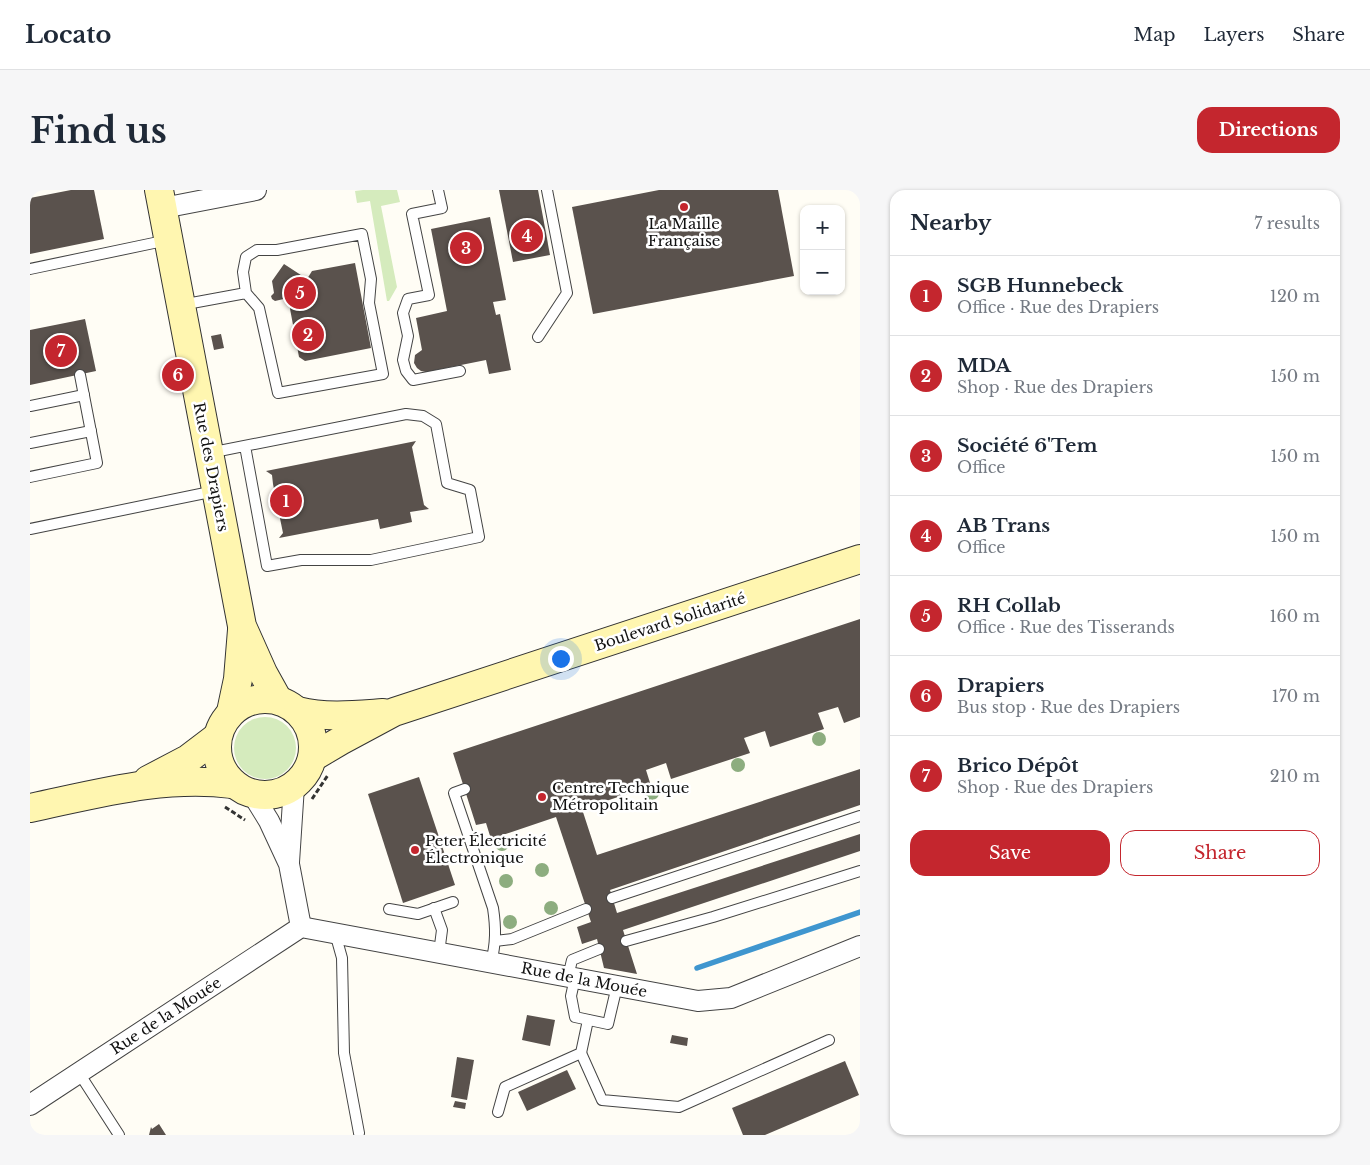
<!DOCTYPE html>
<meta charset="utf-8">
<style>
body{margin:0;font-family:"Libre Baskerville",serif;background:#f6f6f7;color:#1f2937}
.controls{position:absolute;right:15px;top:15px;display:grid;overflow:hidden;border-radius:10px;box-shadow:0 1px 4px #0004}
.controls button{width:45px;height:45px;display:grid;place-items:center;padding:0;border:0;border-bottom:1px solid #e0e1e3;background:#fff;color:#1f2937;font:25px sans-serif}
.you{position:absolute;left:530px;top:468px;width:18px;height:18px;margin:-12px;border:4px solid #fff;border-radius:50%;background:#1a73e8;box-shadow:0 0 0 8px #1a73e833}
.badge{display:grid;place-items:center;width:32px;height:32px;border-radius:50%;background:#c4262e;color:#fff;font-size:16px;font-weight:700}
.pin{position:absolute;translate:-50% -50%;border:2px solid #fff;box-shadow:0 1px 5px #0006}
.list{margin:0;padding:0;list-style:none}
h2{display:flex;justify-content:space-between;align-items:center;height:65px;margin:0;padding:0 20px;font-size:21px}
h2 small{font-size:16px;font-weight:400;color:#747a83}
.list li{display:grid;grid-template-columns:32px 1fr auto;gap:15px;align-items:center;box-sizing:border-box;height:80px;padding:0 20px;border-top:1px solid #e0e1e3}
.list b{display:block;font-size:19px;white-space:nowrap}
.list p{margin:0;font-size:16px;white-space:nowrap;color:#747a83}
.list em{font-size:16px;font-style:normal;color:#747a83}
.actions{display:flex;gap:10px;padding:15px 20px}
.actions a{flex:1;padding:11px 0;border:1px solid #c4262e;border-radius:15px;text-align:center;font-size:18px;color:#c4262e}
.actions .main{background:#c4262e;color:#fff}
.map{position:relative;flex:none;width:830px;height:945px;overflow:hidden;border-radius:15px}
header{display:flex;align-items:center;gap:30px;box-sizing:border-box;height:70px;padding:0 25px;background:#fff;border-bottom:1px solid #e0e1e3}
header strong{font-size:24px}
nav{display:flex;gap:28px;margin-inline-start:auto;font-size:18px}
.intro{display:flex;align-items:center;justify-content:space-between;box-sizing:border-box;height:120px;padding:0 30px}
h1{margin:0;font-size:35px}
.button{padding:12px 22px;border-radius:15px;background:#c4262e;color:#fff;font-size:18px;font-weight:700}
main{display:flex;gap:30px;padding:0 30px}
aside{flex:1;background:#fff;border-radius:15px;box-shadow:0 1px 4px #0004}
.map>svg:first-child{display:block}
.green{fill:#d5ebbd}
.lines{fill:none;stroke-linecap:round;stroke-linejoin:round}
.stream{stroke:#3f96cf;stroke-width:5.5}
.building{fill:#5a524d}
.lane-casing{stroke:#444;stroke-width:12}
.street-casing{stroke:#444;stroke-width:22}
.secondary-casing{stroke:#333;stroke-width:30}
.path{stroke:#333;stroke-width:3;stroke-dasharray:5 2.5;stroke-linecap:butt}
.lane{stroke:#fff;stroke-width:10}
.street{stroke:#fff;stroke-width:20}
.secondary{stroke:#fff6b0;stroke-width:28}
.tree{fill:#8dad7f}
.poi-dot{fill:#c4262e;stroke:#fff;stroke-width:2}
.labels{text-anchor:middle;stroke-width:5;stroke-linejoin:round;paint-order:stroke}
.poi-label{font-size:15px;fill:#111;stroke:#fff;text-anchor:start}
.street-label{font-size:15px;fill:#111;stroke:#fff}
</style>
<header>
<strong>Locato</strong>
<nav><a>Map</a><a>Layers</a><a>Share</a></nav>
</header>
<div class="intro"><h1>Find us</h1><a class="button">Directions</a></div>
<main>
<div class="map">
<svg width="830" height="945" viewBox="0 0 830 945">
<rect width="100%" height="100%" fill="#fffdf5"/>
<g class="green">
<path d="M333 0H367L370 12 351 16 367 97 359 111H357L340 11 327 13 325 1Z"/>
<circle cx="235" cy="558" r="31"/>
</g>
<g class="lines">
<path class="stream" d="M667 778 830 722"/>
</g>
<g class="building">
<path d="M41 0H64L74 49 0 64V8Z"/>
<path d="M469 0H508L520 65 483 72Z"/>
<path d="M629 0H748L764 86 563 124 542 17Z"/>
<path d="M460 27 476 110 463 112 466 125 470 124 481 180 459 184 456 170 396 182 391 181 387 178 384 173 385 165 392 160 386 128 417 121 401 39Z"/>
<path d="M325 73 341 158 275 171 269 167 258 108 245 111 242 109 241 106 244 103 242 91 254 74 277 89 282 81Z"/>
<path d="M55 129 66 181 0 195V140Z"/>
<path d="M191 144 194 158 184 160 181 146Z"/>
<path d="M386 251 382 257 394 315 399 319 380 322 382 332 350 339 348 329 249 348 253 343 243 294 242 285 236 281Z"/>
<path d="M830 429V527L814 533 808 517 788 523 794 539 740 557 735 541 714 548 720 563 641 589 636 573 616 580 621 596 552 619 567 665 830 579V615L580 700 587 723 830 644V661L593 740 607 784 574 778 567 749 552 754 547 737 561 732 526 627 461 649 456 633 446 635 423 563Z"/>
<path d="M389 587 425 695 373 713 338 604Z"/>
<path d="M497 825 525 830 520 856 492 850Z"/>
<path d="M642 845 658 848 657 856 640 853Z"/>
<path d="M427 867 444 870 437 910 421 907Z"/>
<path d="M815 871 829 905 735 945H713L702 918Z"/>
<path d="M537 880 546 899 497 921 488 902Z"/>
<path d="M425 911 436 913 435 919 423 917Z"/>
<path d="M129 934 136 945H119L121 937 122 939Z"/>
</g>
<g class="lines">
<g class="lane-casing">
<g id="lane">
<path d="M408 0 412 18 382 24 399 105 378 109 373 123 378 146 373 170 376 181 383 190 430 181"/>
<path d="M0 79 138 50"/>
<path d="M151 115 216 103 213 82 216 67 227 60H247L332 44 341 89 339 113 353 184 248 203 229 118 216 103"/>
<path d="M508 147 537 103 517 0"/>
<path d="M0 216 54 205"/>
<path d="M0 253 61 241"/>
<path d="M179 263 376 224 393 226 406 234 417 293 440 300 449 347 341 370H271L237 376 215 256"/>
<path d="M0 287 67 273 50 185"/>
<path d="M0 339 185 301"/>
<path d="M435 599 424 603 463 718C466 738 466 753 461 773"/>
<path d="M582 708 830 626"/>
<path d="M404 718 412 740 409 763"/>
<path d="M359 719 388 724 423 712"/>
<path d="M305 743 312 768 314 863 329 943"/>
<path d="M465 751 482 749 556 719"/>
<path d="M596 751 683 727 830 681"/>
<path d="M538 787 542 770 569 759"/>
<path d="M545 788 541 806 545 827 578 834 587 796"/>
<path d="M551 863 572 910 649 917 799 850"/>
<path d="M49 883 89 945"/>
<path d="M468 922 475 897 551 863 558 830"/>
</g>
</g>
<g class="street-casing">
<g id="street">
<path d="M133 18 226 0"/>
<path d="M223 605 239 631 259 674 271 737"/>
<path d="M259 672 264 596"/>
<path d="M0 915 271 737 668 811 701 808 830 756"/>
</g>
</g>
<g class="secondary-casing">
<g id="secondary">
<path d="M129 0 212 436 233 483 248 510"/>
<circle cx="235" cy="557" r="48"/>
<path d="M268 521C297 528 324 525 353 523"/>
<path d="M201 522 208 489 212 440"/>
<path d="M283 567 310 551 364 522 830 369"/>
<path d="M118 590 158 569 187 547"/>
<path d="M0 618C67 604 134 585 202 594"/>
</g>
</g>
<g class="path">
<path d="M282 609 298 585"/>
<path d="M195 617 215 630"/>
</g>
<use href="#lane" class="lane"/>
<use href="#street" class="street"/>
<use href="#secondary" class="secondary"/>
</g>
<g class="tree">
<circle cx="789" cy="549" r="7"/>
<circle cx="708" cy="575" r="7"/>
<circle cx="622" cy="603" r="7"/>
<circle cx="472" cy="654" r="7"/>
<circle cx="512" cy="680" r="7"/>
<circle cx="476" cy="691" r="7"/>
<circle cx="521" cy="718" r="7"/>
<circle cx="480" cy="732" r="7"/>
</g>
<g class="poi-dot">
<circle cx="654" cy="17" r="5"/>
<circle cx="512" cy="607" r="5"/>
<circle cx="385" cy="660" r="5"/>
</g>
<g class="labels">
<g class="poi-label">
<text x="654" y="39" text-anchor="middle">La Maille<tspan x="654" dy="17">Française</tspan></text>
<text x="522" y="603">Centre Technique<tspan x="522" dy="17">Métropolitain</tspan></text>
<text x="395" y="656">Peter Électricité<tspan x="395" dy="17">Électronique</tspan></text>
</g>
<g class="street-label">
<text transform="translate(181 277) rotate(79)" y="5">Rue des Drapiers</text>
<text transform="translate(640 432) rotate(-18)" y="5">Boulevard Solidarité</text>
<text transform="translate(554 790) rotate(11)" y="5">Rue de la Mouée</text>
<text transform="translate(136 826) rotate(-33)" y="5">Rue de la Mouée</text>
</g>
</g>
</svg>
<div class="controls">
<button>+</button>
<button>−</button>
</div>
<div class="you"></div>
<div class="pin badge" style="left:256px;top:311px">1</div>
<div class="pin badge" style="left:278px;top:145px">2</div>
<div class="pin badge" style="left:436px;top:58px">3</div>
<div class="pin badge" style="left:497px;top:46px">4</div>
<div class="pin badge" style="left:270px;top:103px">5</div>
<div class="pin badge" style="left:148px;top:185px">6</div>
<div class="pin badge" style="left:31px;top:161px">7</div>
</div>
<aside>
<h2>Nearby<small>7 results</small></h2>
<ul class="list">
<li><span class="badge">1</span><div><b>SGB Hunnebeck</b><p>Office · Rue des Drapiers</p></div><em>120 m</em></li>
<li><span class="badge">2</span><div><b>MDA</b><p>Shop · Rue des Drapiers</p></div><em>150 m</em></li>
<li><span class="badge">3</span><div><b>Société 6'Tem</b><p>Office</p></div><em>150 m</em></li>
<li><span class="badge">4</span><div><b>AB Trans</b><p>Office</p></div><em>150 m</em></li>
<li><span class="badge">5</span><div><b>RH Collab</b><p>Office · Rue des Tisserands</p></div><em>160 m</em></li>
<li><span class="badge">6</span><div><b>Drapiers</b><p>Bus stop · Rue des Drapiers</p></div><em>170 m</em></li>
<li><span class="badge">7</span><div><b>Brico Dépôt</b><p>Shop · Rue des Drapiers</p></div><em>210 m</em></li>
</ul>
<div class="actions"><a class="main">Save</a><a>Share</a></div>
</aside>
</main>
